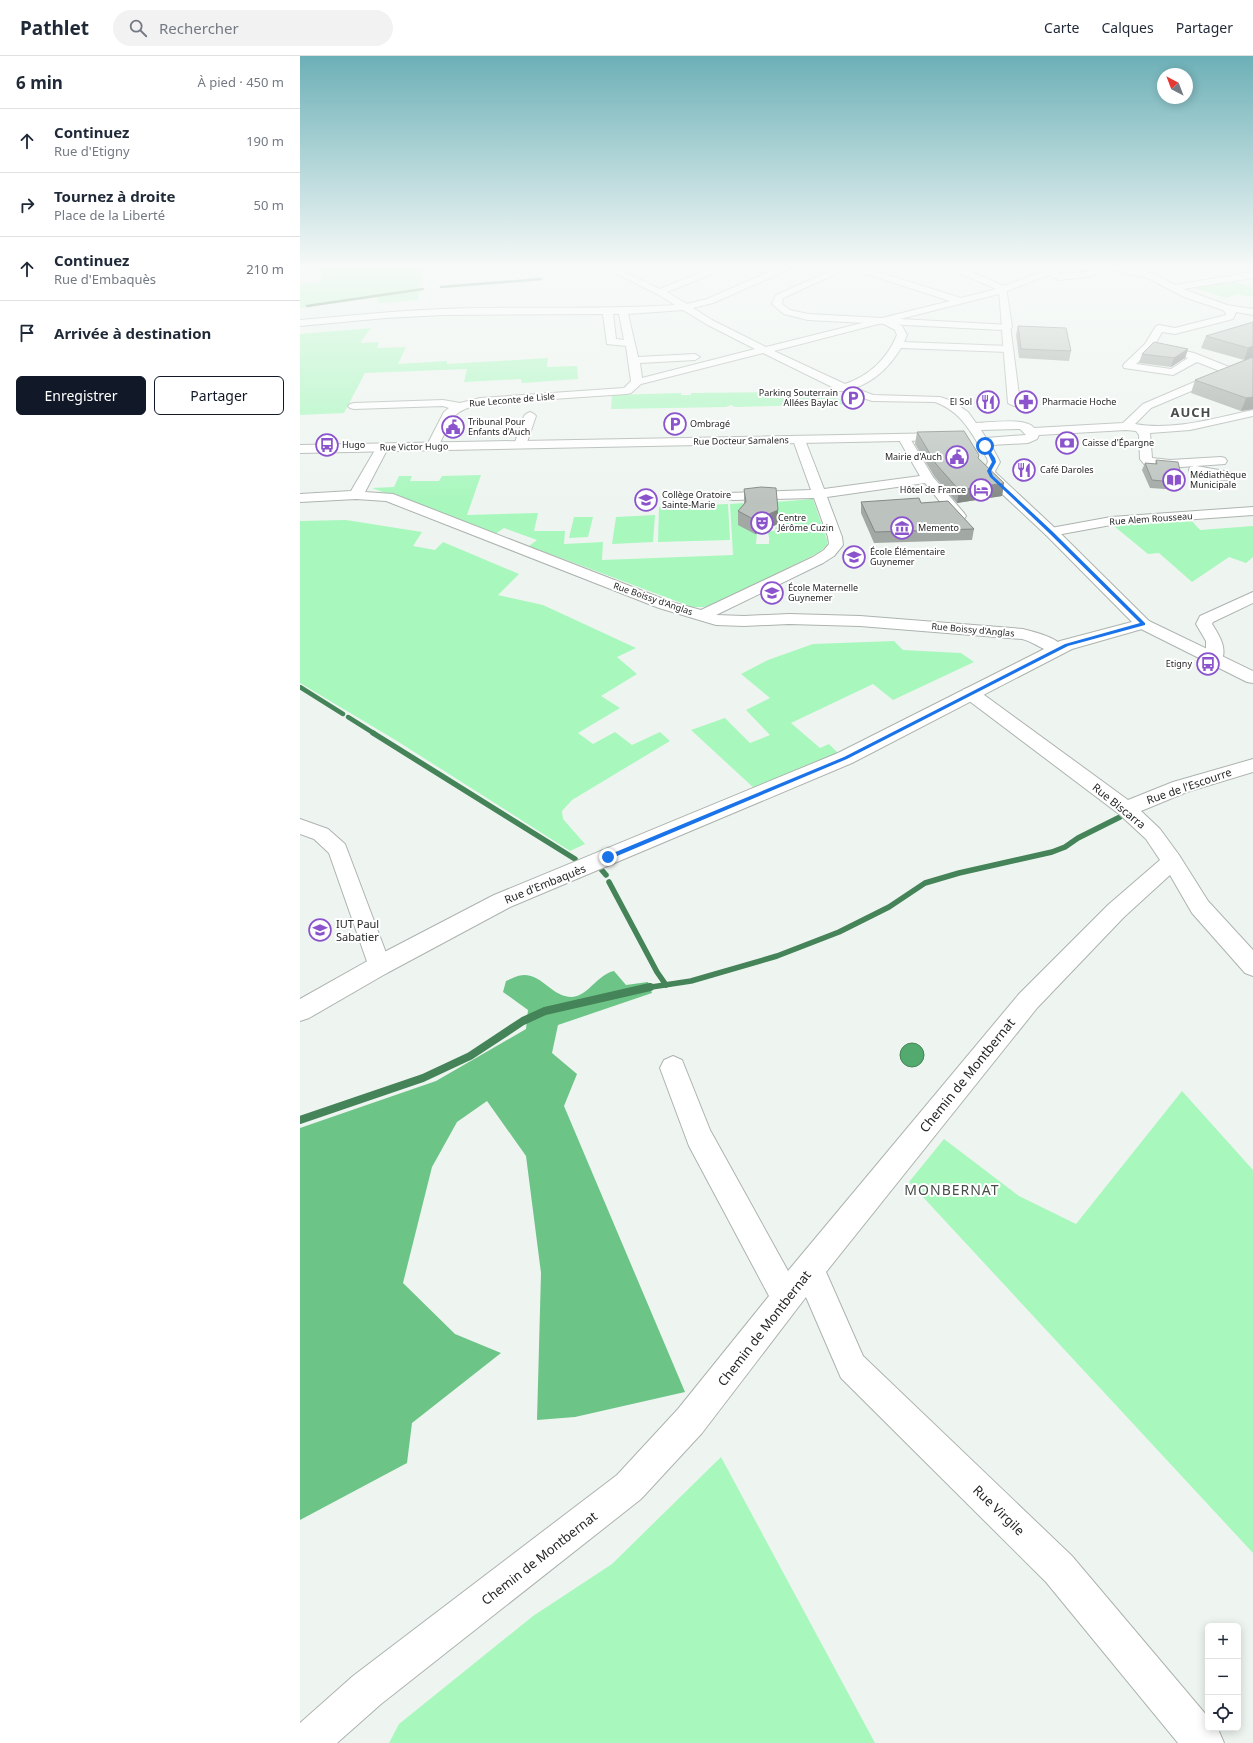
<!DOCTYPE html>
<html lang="fr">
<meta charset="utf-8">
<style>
body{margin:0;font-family:"Noto Sans",sans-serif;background:#f2f2f3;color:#1f2937}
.controls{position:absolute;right:12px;bottom:12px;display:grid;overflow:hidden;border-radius:6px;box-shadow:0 2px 10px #0003}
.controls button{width:36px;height:36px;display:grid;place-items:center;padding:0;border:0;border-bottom:1px solid #e0e1e3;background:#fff;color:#1f2937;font:20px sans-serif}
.compass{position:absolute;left:857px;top:12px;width:36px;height:36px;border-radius:50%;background:#fff;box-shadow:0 2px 10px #0003;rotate:318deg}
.stop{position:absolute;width:12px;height:12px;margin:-9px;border:3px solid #1a73e8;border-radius:50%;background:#fff}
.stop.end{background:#1a73e8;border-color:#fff;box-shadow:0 1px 4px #0008}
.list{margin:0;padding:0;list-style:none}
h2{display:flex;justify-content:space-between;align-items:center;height:52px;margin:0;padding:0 16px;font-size:17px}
h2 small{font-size:13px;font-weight:400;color:#747a83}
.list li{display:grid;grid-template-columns:26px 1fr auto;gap:12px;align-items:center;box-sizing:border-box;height:64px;padding:0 16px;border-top:1px solid #e0e1e3}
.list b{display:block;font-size:15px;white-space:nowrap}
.list p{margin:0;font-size:13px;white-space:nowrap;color:#747a83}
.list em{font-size:13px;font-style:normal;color:#747a83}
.actions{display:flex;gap:8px;padding:12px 16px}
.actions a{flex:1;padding:9px 0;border:1px solid #111827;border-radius:6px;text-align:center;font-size:14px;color:#111827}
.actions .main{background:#111827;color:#fff}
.icon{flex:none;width:22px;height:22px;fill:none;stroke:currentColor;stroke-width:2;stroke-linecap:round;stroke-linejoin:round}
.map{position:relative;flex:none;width:953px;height:1687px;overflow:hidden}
header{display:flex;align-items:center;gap:24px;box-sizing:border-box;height:56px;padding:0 20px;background:#fff;border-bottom:1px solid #e0e1e3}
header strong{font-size:19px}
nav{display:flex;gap:22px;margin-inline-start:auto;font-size:14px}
.search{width:280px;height:36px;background:#f2f2f3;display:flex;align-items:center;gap:10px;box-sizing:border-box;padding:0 14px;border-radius:22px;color:#747a83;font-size:15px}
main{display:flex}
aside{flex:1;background:#fff}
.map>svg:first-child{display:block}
.green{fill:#a8f7bd}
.forest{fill:#6dc487}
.water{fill:#53aa6e;stroke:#458358}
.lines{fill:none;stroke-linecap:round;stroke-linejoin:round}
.stream-far3{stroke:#458358;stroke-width:2.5}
.stream-far2{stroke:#458358;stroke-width:4.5}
.stream-far1{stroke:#458358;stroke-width:5.5}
.stream{stroke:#458358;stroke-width:8}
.minor-casing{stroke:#adb3ae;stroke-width:2}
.tertiary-casing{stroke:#adb3ae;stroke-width:2}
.secondary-casing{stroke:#adb3ae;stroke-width:2}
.primary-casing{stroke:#adb3ae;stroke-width:2}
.minor{fill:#fff;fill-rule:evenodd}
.tertiary{fill:#fff;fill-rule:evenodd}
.secondary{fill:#fff;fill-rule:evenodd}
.primary{fill:#fff;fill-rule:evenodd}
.wall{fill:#a2a8a3}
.shaded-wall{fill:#848885}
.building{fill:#bcc3be;stroke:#848885}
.route{fill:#1a73e8}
.labels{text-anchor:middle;stroke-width:4;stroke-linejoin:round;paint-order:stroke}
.far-poi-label{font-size:9px;fill:#252725;stroke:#fff;text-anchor:start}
.far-street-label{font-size:9px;fill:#252725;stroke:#fff}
.street-label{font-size:11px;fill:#252725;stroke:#fff}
.poi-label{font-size:11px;fill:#252725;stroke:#fff;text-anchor:start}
.far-district-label{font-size:13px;font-weight:bold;letter-spacing:1px;fill:#474d48;stroke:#fff}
.near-street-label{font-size:13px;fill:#252725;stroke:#fff}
.near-neighbourhood-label{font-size:14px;letter-spacing:1px;fill:#474d48;stroke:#fff}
</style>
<header>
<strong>Pathlet</strong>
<div class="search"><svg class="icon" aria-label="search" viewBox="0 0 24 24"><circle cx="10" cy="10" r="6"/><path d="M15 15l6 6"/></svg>Rechercher</div>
<nav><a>Carte</a><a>Calques</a><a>Partager</a></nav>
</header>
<main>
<aside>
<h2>6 min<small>À pied · 450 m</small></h2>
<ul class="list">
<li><svg class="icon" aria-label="ahead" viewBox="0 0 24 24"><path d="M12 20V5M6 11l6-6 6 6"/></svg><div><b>Continuez</b><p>Rue d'Etigny</p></div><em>190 m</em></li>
<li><svg class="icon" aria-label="right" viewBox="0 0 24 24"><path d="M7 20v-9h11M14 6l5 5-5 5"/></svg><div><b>Tournez à droite</b><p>Place de la Liberté</p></div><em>50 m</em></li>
<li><svg class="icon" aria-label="ahead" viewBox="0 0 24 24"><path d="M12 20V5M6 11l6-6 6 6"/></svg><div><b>Continuez</b><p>Rue d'Embaquès</p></div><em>210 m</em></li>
<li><svg class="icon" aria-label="arrive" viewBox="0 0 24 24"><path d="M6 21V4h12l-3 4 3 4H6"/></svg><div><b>Arrivée à destination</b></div></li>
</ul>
<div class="actions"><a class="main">Enregistrer</a><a>Partager</a></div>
</aside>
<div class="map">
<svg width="953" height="1687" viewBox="0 0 953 1687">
<rect width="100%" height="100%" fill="#eef5f0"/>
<g class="green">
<path d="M40 211H123L118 244 78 247 77 241 0 252V228L22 225 21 212Z"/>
<path d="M931 224 953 232V241L938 238 926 242 891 231Z"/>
<path d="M71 272 60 287 79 286 77 292 106 291 98 308 147 305V308L248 302 247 311 277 310 278 323 222 327 221 323 164 326 167 313 65 317 44 357 0 359V278Z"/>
<path d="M502 336 503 338H522L557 348 435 351 431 349 426 351 311 353 312 339 381 337V339H391V337Z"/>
<path d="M181 419 167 459 238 457 234 475H265L264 488 303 486 302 504 433 499 430 448 444 447 449 475H452L457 478 456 488H469V483L470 482H469L468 476 477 474 475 473 476 471 484 469 482 468 483 466 478 464 476 446 513 443 527 484V489L520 496 416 548 404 551H392L229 490 237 484 204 472 195 478 72 432 94 431 99 420H112L110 425H139L142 420Z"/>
<path d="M428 448 430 484 358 486 359 451Z"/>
<path d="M355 459 353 486 312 488 316 461Z"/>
<path d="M274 461H293L288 481 269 482Z"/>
<path d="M46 464 122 476 113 490 135 494 143 486 219 518 198 539 243 549 336 592 317 601 337 618 301 640 320 652 278 677 293 688 315 676 332 689 360 676 370 685 272 744 262 755 263 763 285 788 270 795 97 685 0 627V465Z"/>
<path d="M891 464 900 474 953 470V501L946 507 929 501 892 526 859 497 848 498 814 470Z"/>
<path d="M594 585 603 594 661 597 674 606 593 644 573 628 491 667 520 692 529 688 539 698 455 733 391 674 425 662 450 687 470 679 446 654 470 642 441 618 468 604 513 588Z"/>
<path d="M882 1035 953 1114V1497L609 1126 644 1083 719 1140 776 1168Z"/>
<path d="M421 1401 575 1687H89L99 1668 233 1560 312 1508Z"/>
</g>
<path class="forest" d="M314 915 326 929 348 926 352 937 258 969 252 997 277 1018 264 1050 385 1336 275 1361 237 1364 241 1217 226 1100 187 1045 157 1066 132 1111 103 1227 155 1278 201 1297 112 1367 107 1407 0 1464V1072L136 1025 226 973 228 954 203 936 206 925C211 923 218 919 224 919 243 919 252 941 272 941 288 940 298 918 314 915Z"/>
<circle class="water" cx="612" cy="999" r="12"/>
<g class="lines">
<g class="stream-far3">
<path d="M141 231 241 223"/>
<path d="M7 250 123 233"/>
</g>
<g class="stream-far2">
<path d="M0 631 43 658"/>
<path d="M48 661 75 678"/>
</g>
<g class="stream-far1">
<path d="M73 677 275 803"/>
<path d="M300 812 306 819"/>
<path d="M309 826 357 916 366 929"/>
<path d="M345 932 391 925 477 900 539 876 589 851 625 827 659 817 752 796 765 791 778 782 820 761"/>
</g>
<path class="stream" d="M0 1064 123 1022 170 1000 223 965 245 955 350 931"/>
<g class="minor-casing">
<g id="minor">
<path d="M303 211H314L360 233 409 213H415L416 215 415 217 367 236 387 248 407 243 480 211H491L490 213 413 247 393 252 412 264 466 291 650 245 551 213 550 211H562L661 242 693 234 742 216 733 211H744L761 218 795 215 796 217 795 219 792 220 760 224 749 219 699 238 592 265 602 270 607 279 604 286 708 290 713 293 708 296 601 292C590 310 575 325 555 332L573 339 640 341 652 345 668 356 676 367C689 367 726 361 734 372L823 367 843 348 920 315 897 306 873 319 824 312 823 310 824 308 845 288 856 270 859 269 875 272 926 259V257L923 254 884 241 848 222 808 213 807 211H822L854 218 875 229 953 216V222L883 233 927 249 953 253V259L936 256 933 263 875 278 862 276 853 292 836 308 871 313 888 302 854 294 853 292 854 290 858 289 894 297 929 311 953 302V309L851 352 835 368C874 375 915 362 953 354V360L890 374 850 377 852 402 870 404 921 401 925 402 927 405 925 408 896 410 930 416 935 417 936 420 935 423C921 426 904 420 890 417L889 414 890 411 894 410 870 412 844 408 840 403 839 379 836 375 826 374 739 379 737 383 728 387 691 389 700 406 695 415 697 420 696 423H686L683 415 688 406 687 402C672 379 663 356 635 346L572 345 543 335H532L530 333 532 331 463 297 341 328 331 337 327 338 180 348C149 356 152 364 138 391L136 394H128L126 391 144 356 149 352 143 350 54 353 50 352 48 350 50 348 54 347 143 344 160 347 180 342 324 332 331 325 326 290 307 288 303 258 143 259 85 262 0 270V264C47 260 94 255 142 253 219 250 297 254 375 249L357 238ZM383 254 406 268 455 293 342 322 340 307 395 304 400 301 395 298 338 301 328 258ZM313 258H319L324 284 316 283ZM582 267 595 274 597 279C587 303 569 320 545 328L474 295ZM720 373 726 379 686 382 681 374Z"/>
<path d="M230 356 234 358 236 360 226 389 224 392H216L214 389 224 360 226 358Z"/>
<path d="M604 378 608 379 633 421 664 457 666 460 664 463H654L625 427 527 441 542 481 543 489 534 500 523 507 416 559 444 560 489 558 560 560 723 573C737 577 757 581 765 593L763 597C749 600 736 586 722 583L560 570 489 568 444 570 416 569 359 552 86 445 56 443 0 446V438L51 435 78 389H86L88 392 65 436 93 438 371 546 401 554 513 501 524 494 529 488 528 481 514 442 433 444 428 443 426 440 428 437 511 434 493 384 495 381H503L505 384 524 433 620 420 598 382 600 379Z"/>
<path d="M953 451V459L811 469 751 480 746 479 744 476 746 473 751 472 811 461Z"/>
<path d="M953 536V547L913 566 912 568C919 579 929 594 920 607L914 608 908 607 906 603V585L896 568 900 560Z"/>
<path d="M670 632 676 633 828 744 873 726 953 703V716L887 736 841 755 860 773 879 799 908 845 953 894V920L945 917 892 857 870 819 824 861 737 952 526 1216 563 1300 772 1500 908 1661V1672L918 1673 924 1687H878L746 1526 541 1322 506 1241 402 1377 341 1443 81 1648 37 1687H0V1667L53 1620 317 1419 378 1353 469 1240 389 1090 360 1012 364 1004 373 1000 382 1004 410 1074 488 1215 719 938 808 849 860 804 846 783 819 758 664 641 661 637 664 633Z"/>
<path d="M0 763 28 773 45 788 91 910 87 917 79 920 71 917 29 797 14 783 0 778Z"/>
</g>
</g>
<g class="tertiary-casing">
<g id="tertiary">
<path d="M649 211H660L706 231 712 271 710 273 707 274 702 271 699 234 650 213Z"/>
<path d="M843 563 849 565 851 568 849 571 772 593 552 707 210 851 87 917 9 962 0 965V943L71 903 194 839 538 697 760 585Z"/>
</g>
</g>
<g class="secondary-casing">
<g id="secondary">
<path d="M540 211H551L483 242 482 248 490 254 508 258 710 269 720 347 718 349 714 350 708 347 702 274 508 264 484 258 472 248 476 239Z"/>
<path d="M646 377 650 378 652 381 650 384 0 397V389Z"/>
<path d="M691 416 696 417 756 473 849 565 953 615V627L947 626 837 571 746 479 686 423 685 420 686 417Z"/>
</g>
</g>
<g class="primary-casing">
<path id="primary" d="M940 211H953V217L941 213Z"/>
</g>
<use href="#minor" class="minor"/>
<use href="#tertiary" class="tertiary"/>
<use href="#secondary" class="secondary"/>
<use href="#primary" class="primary"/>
</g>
<g class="wall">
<path d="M953 266V353L941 355 891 337 895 324 952 301 944 304 901 292 906 280Z"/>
<path d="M718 270 771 295 769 305 719 302 716 279Z"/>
<path d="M888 293 885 302 871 311 839 307 842 298Z"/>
<path d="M617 376 678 402 704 427 702 440 657 447 634 420 615 388Z"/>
<path d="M856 404 883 427 880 434 850 432 842 414 845 407 855 408Z"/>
<path d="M444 433 478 454V468L455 478 438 469V455L444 448Z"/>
<path d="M561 446 621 447 674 473 672 484 574 487 561 457Z"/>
</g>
<g class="shaded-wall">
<path d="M953 290V301L944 304 948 292Z"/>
<path d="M888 293 885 302 871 311 874 302Z"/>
<path d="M953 341V353L941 355 946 342Z"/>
<path d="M704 427 702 440 657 447 659 434Z"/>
<path d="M478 454V468L455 478V464Z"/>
</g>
<g class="building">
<path d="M953 266V290L948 292 906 280Z"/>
<path d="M718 270 766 272 771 295 721 293Z"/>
<path d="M854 286 888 293 874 302 842 298Z"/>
<path d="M953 301V341L946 342 895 324Z"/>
<path d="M664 375 679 399 678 402 704 427 659 434 636 408 617 376Z"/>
<path d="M856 404 878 406 883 427 852 424 845 407 857 408Z"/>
<path d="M461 431 476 432 478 454 455 464 438 455 446 446 444 433Z"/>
<path d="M619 442 621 447 648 445 674 473 575 476 561 446Z"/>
</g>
<linearGradient id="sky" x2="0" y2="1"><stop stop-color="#6cb0b7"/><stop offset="0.47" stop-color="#f7faf8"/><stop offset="1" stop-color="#f7faf8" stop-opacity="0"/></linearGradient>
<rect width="953" height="447" fill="url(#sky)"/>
<path class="route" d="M684 389H686L695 402 696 406 691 415 693 420 752 475 845 567V569L768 590 547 703 310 803H306V800L544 701 765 588 840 567 749 477 690 421 687 415 692 406Z"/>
<defs>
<g id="parking-ring" transform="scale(1.15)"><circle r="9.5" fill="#fff" stroke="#8b54cc" stroke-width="1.5"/><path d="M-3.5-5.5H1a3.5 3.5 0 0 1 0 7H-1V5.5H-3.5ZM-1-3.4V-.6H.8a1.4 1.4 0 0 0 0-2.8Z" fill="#8b54cc"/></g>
<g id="restaurant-ring" transform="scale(1.15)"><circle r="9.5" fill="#fff" stroke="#8b54cc" stroke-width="1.5"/><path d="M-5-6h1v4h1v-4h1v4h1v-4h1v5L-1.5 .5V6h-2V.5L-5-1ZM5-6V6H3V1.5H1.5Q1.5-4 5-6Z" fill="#8b54cc"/></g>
<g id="pharmacy-ring" transform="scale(1.15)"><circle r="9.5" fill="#fff" stroke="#8b54cc" stroke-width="1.5"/><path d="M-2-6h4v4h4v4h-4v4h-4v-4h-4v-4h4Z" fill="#8b54cc"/></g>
<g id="civic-ring" transform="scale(1.15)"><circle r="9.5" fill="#fff" stroke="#8b54cc" stroke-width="1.5"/><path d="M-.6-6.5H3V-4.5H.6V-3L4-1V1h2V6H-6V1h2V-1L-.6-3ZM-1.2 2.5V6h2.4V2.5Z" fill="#8b54cc"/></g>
<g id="bank-ring" transform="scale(1.15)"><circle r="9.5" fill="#fff" stroke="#8b54cc" stroke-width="1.5"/><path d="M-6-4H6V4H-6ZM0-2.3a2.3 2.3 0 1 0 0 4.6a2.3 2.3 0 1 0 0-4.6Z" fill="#8b54cc"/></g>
<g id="bus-ring" transform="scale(1.15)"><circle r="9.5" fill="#fff" stroke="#8b54cc" stroke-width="1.5"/><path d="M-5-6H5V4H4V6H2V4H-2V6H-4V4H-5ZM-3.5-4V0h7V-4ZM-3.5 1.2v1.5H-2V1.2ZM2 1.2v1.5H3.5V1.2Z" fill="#8b54cc"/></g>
<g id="library-ring" transform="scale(1.15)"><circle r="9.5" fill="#fff" stroke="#8b54cc" stroke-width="1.5"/><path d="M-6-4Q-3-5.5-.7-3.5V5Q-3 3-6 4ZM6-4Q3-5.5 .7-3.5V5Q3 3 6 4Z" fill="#8b54cc"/></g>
<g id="hotel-ring" transform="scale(1.15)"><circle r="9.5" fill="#fff" stroke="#8b54cc" stroke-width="1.5"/><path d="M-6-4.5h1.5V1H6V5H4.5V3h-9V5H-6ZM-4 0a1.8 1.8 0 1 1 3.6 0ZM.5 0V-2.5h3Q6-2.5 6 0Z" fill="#8b54cc"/></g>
<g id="school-ring" transform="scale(1.15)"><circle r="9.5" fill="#fff" stroke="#8b54cc" stroke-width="1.5"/><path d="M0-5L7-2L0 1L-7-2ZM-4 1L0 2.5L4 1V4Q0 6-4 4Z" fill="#8b54cc"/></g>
<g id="theatre-ring" transform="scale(1.15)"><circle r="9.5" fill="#fff" stroke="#8b54cc" stroke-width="1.5"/><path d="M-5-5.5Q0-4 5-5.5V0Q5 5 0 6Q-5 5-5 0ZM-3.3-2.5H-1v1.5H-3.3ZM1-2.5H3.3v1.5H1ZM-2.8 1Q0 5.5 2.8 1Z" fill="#8b54cc"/></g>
<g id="museum-ring" transform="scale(1.15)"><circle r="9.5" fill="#fff" stroke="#8b54cc" stroke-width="1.5"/><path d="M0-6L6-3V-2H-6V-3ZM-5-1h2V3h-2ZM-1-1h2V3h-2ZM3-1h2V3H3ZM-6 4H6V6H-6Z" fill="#8b54cc"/></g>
<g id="university-ring" transform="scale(1.15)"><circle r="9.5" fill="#fff" stroke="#8b54cc" stroke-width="1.5"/><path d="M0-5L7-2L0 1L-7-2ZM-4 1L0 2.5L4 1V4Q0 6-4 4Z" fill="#8b54cc"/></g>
</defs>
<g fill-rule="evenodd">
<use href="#parking-ring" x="553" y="342"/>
<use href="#restaurant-ring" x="688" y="346"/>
<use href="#pharmacy-ring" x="726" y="346"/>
<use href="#parking-ring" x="375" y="368"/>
<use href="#civic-ring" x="153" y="371"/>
<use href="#bank-ring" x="767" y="387"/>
<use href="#bus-ring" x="27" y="389"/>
<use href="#civic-ring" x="657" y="401"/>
<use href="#restaurant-ring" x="724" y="414"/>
<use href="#library-ring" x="874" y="424"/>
<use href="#hotel-ring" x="681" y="434"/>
<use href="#school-ring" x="346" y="444"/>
<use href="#theatre-ring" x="462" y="467"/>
<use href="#museum-ring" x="602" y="472"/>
<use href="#school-ring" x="554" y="501"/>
<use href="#school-ring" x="472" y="537"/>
<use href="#bus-ring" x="908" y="608"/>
<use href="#university-ring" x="20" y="874"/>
</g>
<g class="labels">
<g class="far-poi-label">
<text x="538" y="340" text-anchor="end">Parking Souterrain<tspan x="538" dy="10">Allées Baylac</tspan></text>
<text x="672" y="349" text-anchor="end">El Sol</text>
<text x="742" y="349">Pharmacie Hoche</text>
<text x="168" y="369">Tribunal Pour<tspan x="168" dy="10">Enfants d'Auch</tspan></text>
<text x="390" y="371">Ombragé</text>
<text x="782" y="390">Caisse d'Épargne</text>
<text x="42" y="392">Hugo</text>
<text x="642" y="404" text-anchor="end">Mairie d'Auch</text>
<text x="740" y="417">Café Daroles</text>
<text x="890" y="422">Médiathèque<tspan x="890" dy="10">Municipale</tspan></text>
<text x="666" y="437" text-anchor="end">Hôtel de France</text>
<text x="362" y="442">Collège Oratoire<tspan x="362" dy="10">Sainte-Marie</tspan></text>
<text x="478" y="465">Centre<tspan x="478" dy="10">Jérôme Cuzin</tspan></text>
<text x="618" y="475">Memento</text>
<text x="570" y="499">École Élémentaire<tspan x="570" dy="10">Guynemer</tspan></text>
<text x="488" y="535">École Maternelle<tspan x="488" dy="10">Guynemer</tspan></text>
<text x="892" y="611" text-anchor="end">Etigny</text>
</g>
<g class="far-street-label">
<text transform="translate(212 344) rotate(-5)" y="3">Rue Leconte de Lisle</text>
<text transform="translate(441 385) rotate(-1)" y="3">Rue Docteur Samalens</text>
<text transform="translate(114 391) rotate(-1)" y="3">Rue Victor Hugo</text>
<text transform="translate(851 463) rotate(-4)" y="3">Rue Alem Rousseau</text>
<text transform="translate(353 543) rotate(19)" y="3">Rue Boissy d'Anglas</text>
<text transform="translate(673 574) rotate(5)" y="3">Rue Boissy d'Anglas</text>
</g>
<g class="street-label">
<text transform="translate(889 730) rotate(-19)" y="4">Rue de l'Escourre</text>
<text transform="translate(819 750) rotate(39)" y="4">Rue Biscarra</text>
<text transform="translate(245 828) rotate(-22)" y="4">Rue d'Embaquès</text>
</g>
<g class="poi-label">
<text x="36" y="872">IUT Paul<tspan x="36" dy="13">Sabatier</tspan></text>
</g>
<g class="far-district-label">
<text x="891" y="361">AUCH</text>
</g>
<g class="near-street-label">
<text transform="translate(667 1019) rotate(-51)" y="5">Chemin de Montbernat</text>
<text transform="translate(464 1272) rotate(-52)" y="5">Chemin de Montbernat</text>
<text transform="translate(699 1454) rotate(44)" y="5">Rue Virgile</text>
<text transform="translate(239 1502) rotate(-38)" y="5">Chemin de Montbernat</text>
</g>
<g class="near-neighbourhood-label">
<text x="652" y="1139">MONBERNAT</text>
</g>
</g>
</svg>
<div class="controls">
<button>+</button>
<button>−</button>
<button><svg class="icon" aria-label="locate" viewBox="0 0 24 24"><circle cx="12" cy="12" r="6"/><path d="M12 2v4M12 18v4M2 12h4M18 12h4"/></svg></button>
</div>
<svg class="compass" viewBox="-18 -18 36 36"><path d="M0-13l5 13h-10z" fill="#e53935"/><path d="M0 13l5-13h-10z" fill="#747a83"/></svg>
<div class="stop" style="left:685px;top:390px"></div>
<div class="stop end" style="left:308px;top:801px"></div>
</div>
</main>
